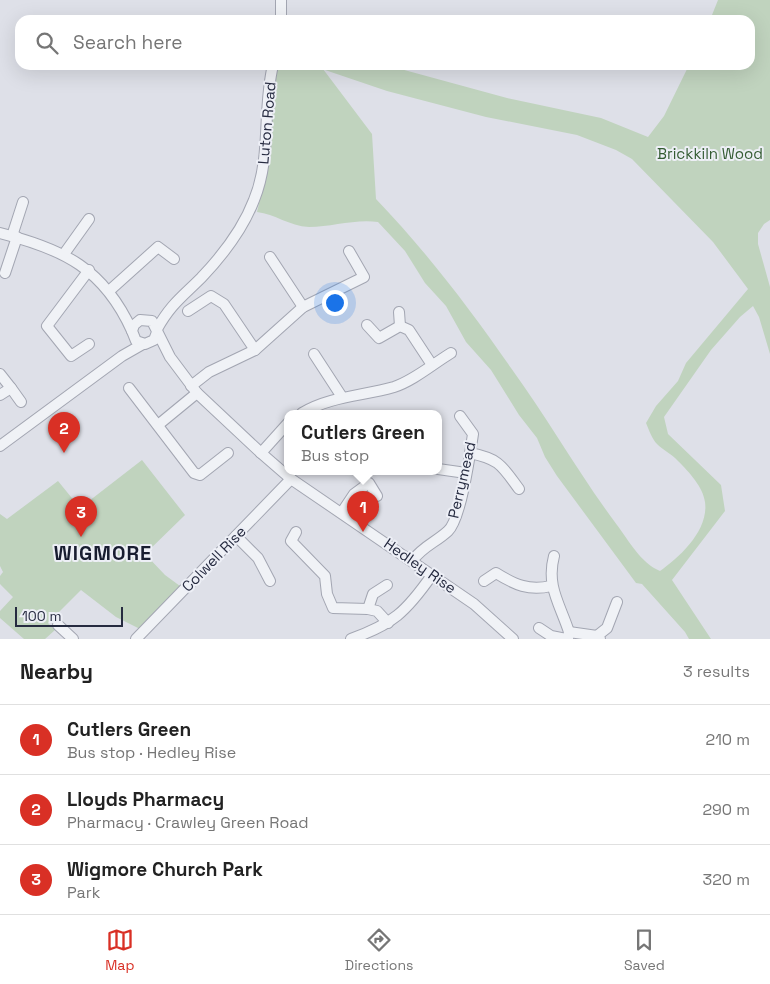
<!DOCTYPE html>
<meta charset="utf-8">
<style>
body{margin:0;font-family:"Space Grotesk",sans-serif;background:#f2f2f2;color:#222}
.scale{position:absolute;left:15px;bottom:12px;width:108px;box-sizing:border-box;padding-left:5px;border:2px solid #262b40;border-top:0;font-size:14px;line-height:18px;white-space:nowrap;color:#262b40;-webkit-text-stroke:4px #edeff6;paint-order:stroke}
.you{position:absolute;left:334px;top:302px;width:18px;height:18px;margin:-12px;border:4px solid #fff;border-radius:50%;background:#1a73e8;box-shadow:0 0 0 8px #1a73e833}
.badge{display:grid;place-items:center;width:32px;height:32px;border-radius:50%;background:#d93025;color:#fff;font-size:16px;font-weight:700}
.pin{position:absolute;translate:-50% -41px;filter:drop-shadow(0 1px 2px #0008)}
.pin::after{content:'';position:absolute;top:26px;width:18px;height:15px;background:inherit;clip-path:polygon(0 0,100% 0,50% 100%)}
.popup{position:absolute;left:284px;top:410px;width:158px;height:65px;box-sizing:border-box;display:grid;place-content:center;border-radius:10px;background:#fff;filter:drop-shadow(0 1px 4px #0005);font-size:16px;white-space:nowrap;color:#767676}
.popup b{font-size:19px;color:#222}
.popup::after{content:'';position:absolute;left:50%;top:100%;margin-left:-10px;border:10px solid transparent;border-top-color:#fff}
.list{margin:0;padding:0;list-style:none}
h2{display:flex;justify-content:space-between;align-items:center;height:65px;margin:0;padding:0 20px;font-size:21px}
h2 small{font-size:16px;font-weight:400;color:#767676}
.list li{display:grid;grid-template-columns:32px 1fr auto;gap:15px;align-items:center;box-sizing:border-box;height:70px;padding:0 20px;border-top:1px solid #e0e0e0}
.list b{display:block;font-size:19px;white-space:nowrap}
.list p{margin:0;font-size:16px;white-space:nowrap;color:#767676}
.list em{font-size:16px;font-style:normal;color:#767676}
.icon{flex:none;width:28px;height:28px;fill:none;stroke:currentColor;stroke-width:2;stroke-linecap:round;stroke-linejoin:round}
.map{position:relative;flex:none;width:770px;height:639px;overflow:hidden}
.search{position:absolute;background:#fff;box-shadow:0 5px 20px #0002;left:15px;right:15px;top:15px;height:55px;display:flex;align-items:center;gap:12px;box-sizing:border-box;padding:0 18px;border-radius:15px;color:#767676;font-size:19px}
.sheet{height:275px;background:#fff}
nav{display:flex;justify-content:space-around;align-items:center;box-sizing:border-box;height:70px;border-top:1px solid #e0e0e0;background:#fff;font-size:14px;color:#767676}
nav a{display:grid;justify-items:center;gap:2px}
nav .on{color:#d93025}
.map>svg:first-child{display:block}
.green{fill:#c0d3be}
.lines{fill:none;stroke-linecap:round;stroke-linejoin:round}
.minor-casing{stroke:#a3a6b2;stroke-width:12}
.minor{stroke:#f0f2f6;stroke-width:10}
.labels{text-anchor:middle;stroke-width:4;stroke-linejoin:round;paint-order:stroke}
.street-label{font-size:15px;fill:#262b40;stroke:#edeff6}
.park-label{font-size:15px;fill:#345c33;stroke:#edeff6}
.district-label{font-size:20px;font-weight:bold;letter-spacing:1px;fill:#181d30;stroke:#edeff6}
</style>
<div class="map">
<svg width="770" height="639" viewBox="0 0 770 639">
<rect width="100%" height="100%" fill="#dee0e8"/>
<g class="green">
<path d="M718 0H770V220L764 224 758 233V244L770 287V354L759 317 753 306 740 317 711 350 664 417 668 434 721 485 725 511 672 580 711 639H689L685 632 642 584 636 583 557 476 545 457 537 438 519 415 491 370 466 342 446 306 425 283 405 251 378 222C354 219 332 227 309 227 289 226 275 214 257 212L266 174 270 104 277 65H320L372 134 376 199C426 251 470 309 511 368 548 419 579 474 617 525 629 541 641 563 660 571 680 557 709 530 705 502 703 487 689 472 678 461 672 454 663 450 657 444 652 439 649 430 646 423L656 406 678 381 686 363 748 289 713 242 632 159 616 150 577 135 486 117 387 91 325 70 322 65H386L507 98 601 118 648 137 664 116 689 65H750V20H710Z"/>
<path d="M142 460 185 515 145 554 165 575 180 586 140 629 116 617 81 590 48 623 55 630 45 639H24L0 618V611L13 597 0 584V576L3 572 0 566V514L7 519 58 481 80 508Z"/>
</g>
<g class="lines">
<g class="minor-casing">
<g id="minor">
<path d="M281 0V20"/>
<path d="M0 233C64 249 104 269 132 331"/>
<path d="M12 236 23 202"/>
<path d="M64 254 89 219"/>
<path d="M270 257 303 307"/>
<path d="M89 270 47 326 71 356 89 344"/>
<path d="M5 273 17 237"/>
<path d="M109 291 158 247 174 259"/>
<path d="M188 311 211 296 224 304 255 350"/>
<path d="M399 312 400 326"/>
<path d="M367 325 379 338 400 326 409 330 432 365"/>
<path d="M157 329C171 304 182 297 201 278 223 255 243 229 254 200 272 156 262 110 273 65"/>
<path d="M157 332 154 340 145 344 136 341 132 331 134 325 140 320 152 321 170 357 197 393 261 453 291 479 474 604 513 639"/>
<path d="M314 354 342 397"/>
<path d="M0 374 11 388 0 395"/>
<path d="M191 386 209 372 255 350 303 307 364 277 349 251"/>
<path d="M11 388 21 402"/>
<path d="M129 388 194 473 200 475 228 453"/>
<path d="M302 413C331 396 363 396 394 387 413 381 433 364 451 353"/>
<path d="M158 425 197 393"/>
<path d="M0 446 122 356 143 344"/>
<path d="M261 453 288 423"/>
<path d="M470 453C500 459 502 466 519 489"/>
<path d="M438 469 466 473"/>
<path d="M342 512 354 494 369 483 377 496"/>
<path d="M296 532 291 541 325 576 327 594 333 608 368 609 377 611 388 623"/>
<path d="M236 536 258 558 270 581"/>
<path d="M554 556C546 586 560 604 569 632L568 639"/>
<path d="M412 561C423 546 435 543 448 531 461 519 470 454 473 434L460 416"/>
<path d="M484 581 496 573C515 585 529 591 551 586"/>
<path d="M368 609 373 594 387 585"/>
<path d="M58 625 73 639"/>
<path d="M539 628 551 636 566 639"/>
<path d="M569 632 597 636 600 639"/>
<path d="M597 636 607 628 617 602"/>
<path d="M136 639 291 479"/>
<path d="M351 639C393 624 406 612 432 575"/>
</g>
</g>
<use href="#minor" class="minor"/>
</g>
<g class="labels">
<g class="street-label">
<text transform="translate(267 123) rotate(-85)" y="5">Luton Road</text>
<text transform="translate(462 480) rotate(-77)" y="5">Perrymead</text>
<text transform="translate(214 559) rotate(-46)" y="5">Colwell Rise</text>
<text transform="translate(420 566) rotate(35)" y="5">Hedley Rise</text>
</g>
<g class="park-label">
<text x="710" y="159">Brickkiln Wood</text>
</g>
<g class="district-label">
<text x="103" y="560">WIGMORE</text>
</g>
</g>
</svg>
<div class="scale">100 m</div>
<div class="you"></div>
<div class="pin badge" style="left:363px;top:532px">1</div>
<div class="popup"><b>Cutlers Green</b>Bus stop</div>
<div class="pin badge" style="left:64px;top:453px">2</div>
<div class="pin badge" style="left:81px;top:537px">3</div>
<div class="search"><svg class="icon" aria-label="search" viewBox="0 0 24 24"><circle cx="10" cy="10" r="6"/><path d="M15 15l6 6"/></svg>Search here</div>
</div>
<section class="sheet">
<h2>Nearby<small>3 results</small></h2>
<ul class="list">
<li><span class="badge">1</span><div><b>Cutlers Green</b><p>Bus stop · Hedley Rise</p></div><em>210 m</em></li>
<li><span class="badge">2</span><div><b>Lloyds Pharmacy</b><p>Pharmacy · Crawley Green Road</p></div><em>290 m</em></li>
<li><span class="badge">3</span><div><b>Wigmore Church Park</b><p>Park</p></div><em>320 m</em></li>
</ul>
</section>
<nav>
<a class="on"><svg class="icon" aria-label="map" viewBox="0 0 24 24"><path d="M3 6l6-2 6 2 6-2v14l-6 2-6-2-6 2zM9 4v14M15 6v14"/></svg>Map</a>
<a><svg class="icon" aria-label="directions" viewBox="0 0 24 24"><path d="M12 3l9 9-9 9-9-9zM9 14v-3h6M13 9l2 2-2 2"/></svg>Directions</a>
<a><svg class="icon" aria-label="saved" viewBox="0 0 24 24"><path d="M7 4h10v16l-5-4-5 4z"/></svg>Saved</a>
</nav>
